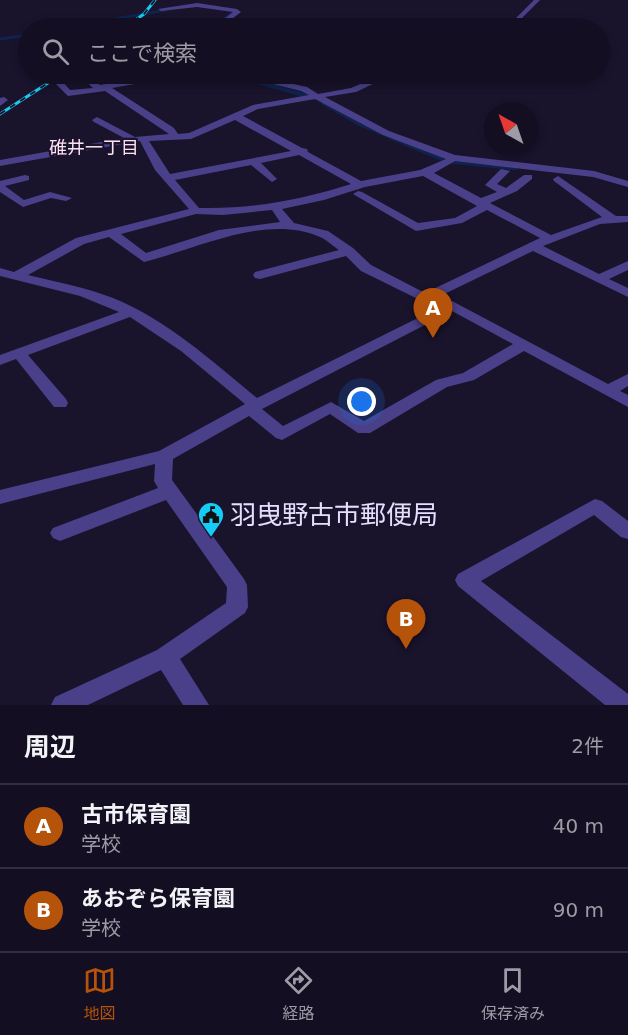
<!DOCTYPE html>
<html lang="ja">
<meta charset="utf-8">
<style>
body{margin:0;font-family:"DejaVu Sans","Noto Sans JP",sans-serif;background:#1c172a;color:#f1f3f6}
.compass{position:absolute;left:484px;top:102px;width:54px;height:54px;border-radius:50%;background:#130e21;box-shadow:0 3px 9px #0003;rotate:320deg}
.you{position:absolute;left:362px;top:402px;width:21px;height:21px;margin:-15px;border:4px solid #fff;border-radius:50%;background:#1a73e8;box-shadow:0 0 0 9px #1a73e833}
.badge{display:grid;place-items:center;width:39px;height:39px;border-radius:50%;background:#b45309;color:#fff;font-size:20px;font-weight:700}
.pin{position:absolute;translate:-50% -50px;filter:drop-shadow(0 2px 3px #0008)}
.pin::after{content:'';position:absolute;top:32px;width:21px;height:18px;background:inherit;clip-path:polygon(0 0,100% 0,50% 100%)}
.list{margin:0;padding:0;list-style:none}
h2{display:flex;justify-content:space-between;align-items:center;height:78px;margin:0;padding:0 24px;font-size:26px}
h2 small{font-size:20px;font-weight:400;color:#9d9ca5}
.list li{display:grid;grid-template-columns:39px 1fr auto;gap:18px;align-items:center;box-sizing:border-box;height:84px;padding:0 24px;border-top:2px solid #322e3f}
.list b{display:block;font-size:22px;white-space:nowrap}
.list p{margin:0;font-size:20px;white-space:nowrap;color:#9d9ca5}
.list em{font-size:20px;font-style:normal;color:#9d9ca5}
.icon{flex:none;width:33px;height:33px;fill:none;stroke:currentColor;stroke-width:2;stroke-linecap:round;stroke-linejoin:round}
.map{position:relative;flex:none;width:628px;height:705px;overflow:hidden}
.search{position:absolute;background:#130e21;box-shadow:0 3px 9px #0003;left:18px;right:18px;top:18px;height:66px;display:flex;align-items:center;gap:15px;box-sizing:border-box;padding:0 21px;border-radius:33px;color:#9d9ca5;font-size:22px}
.sheet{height:246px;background:#130e21}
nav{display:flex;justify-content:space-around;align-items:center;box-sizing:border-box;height:84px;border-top:2px solid #322e3f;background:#130e21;font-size:16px;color:#9d9ca5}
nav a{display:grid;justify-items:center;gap:3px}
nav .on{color:#b45309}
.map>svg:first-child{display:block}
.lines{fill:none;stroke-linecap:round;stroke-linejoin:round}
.stream-far2{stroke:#10224e;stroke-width:3}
.stream-far1{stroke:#10224e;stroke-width:4}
.stream{stroke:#10224e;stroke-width:4.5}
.minor{fill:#494089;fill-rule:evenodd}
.rail-casing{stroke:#14ccf5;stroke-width:3}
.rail{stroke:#19132c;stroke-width:2;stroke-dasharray:6;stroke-linecap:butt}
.labels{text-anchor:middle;stroke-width:4.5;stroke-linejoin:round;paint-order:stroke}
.far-neighbourhood-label{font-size:18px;fill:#fee1f1;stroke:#19132c}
.near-poi-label{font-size:26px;fill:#e5dffe;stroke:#19132c;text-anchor:start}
</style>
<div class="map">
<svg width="628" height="705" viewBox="0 0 628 705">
<rect width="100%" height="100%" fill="#19132c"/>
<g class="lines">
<g class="stream-far2">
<path d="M64 28 166 10"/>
<path d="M218 28 217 23 234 12"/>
<path d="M0 39 28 35"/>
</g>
<g class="stream-far1">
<path d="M246 74 258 82 314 98"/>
<path d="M323 103 361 125 395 139"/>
</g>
<path class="stream" d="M392 138 447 161 515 168"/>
<g class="minor">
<path d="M534 0H540L515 25 500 28 511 23Z"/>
<path d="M197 3 237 9 241 12 224 25 225 28H219L218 24 233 12 197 7 161 11 158 9Z"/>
<path d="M78 74H86L100 85 153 76 150 74 166 75 167 77 163 79 112 88 174 128 178 134 189 133 253 105 309 95 301 91 249 78 248 74 307 87 318 94 351 88 384 74H394L356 92 325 97 389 131 455 155 594 171 628 181V187L593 177 455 161 434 173 481 198 497 192 485 185 501 169 510 171 497 184 506 188 524 175H532V179L517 191 490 203 551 235 602 217 554 181 553 179 558 176 616 216H628V222L600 224 543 246 599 274 628 261V270L609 279 628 288V297L533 251 436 298 441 303 434 307 361 271 346 256 260 279 255 278 253 275 255 272 339 250C333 246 327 240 320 237 266 213 197 249 144 262L109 237 84 244 28 275C56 282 85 287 113 298 167 320 212 361 257 398L452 301 608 384 628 374V386L620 391 628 395V407L524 351 474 380 447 387 370 433H358L330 414 282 440 276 438 249 416 173 459 172 480 244 579 247 585 248 607 245 613 180 659 209 705H183L161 670 88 705H51L55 697 157 650 226 603 227 587 166 500 60 541 53 538 50 533 53 528 158 488 154 481 155 464 0 504V490L159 451 245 404 181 351 130 317 28 355 66 399 68 403 66 407H54L16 359 0 365V355L119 312 80 296 0 276V268L14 272 76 238 189 209 155 170 140 141 0 166V160L124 138 94 122 92 120 97 117 135 137 169 134 105 91 68 96 55 83 62 81 70 90 93 88ZM315 99 383 135 446 159 420 170 361 181 308 152 307 149 302 148 243 116 258 109ZM235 120 291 151 170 174 149 141 191 139ZM299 155 351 184C304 199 258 208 209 208H199L175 180 251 165 272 182 277 179 261 163ZM423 176 477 206 455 218 418 223 362 192 358 191 353 194 416 231 462 223 487 210 540 238 425 293 371 265 353 248 328 231 294 223 282 209 324 200 365 187ZM272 210 280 222 219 230 146 253 121 234 196 214 223 215ZM452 311 513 344 463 373 436 380 364 421 331 402 283 426 262 409Z"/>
<path d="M0 98 4 97 8 100 0 106Z"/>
<path d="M25 175 29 176V180L5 186 24 200 50 192 72 198 66 201 51 198 23 207 0 192V181Z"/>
<path d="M595 499 602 501 628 521V539L621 537 594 515 481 581 628 694V705H605L458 586 455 580 458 574Z"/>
</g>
<g class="rail-casing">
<g id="rail">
<path d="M124 28 144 14 155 0"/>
<path d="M0 114 62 74"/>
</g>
</g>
<use href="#rail" class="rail"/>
</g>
<defs>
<g id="civic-pin" transform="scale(1.35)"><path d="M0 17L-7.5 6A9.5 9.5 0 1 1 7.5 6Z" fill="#14ccf5" stroke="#19132c"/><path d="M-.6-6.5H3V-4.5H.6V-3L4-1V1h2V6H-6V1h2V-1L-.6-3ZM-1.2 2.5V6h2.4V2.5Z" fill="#111"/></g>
</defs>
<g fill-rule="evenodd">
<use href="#civic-pin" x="211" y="515"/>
</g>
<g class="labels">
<g class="far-neighbourhood-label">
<text x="94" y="154">碓井一丁目</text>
</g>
<g class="near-poi-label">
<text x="230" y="524">羽曳野古市郵便局</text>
</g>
</g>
</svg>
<svg class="compass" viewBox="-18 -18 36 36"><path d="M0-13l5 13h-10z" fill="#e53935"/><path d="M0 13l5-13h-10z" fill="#9d9ca5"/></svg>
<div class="you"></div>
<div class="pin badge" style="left:433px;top:338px">A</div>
<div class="pin badge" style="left:406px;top:649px">B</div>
<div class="search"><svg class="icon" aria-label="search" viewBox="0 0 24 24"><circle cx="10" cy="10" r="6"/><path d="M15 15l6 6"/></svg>ここで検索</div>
</div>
<section class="sheet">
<h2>周辺<small>2件</small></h2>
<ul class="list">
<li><span class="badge">A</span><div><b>古市保育園</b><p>学校</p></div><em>40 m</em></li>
<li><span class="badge">B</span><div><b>あおぞら保育園</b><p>学校</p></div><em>90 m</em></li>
</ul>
</section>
<nav>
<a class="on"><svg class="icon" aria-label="map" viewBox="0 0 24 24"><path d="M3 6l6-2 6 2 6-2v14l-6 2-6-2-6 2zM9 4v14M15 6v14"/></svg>地図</a>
<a><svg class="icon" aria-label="directions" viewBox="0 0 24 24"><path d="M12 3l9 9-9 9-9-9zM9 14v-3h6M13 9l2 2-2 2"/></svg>経路</a>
<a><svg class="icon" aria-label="saved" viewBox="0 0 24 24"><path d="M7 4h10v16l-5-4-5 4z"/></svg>保存済み</a>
</nav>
